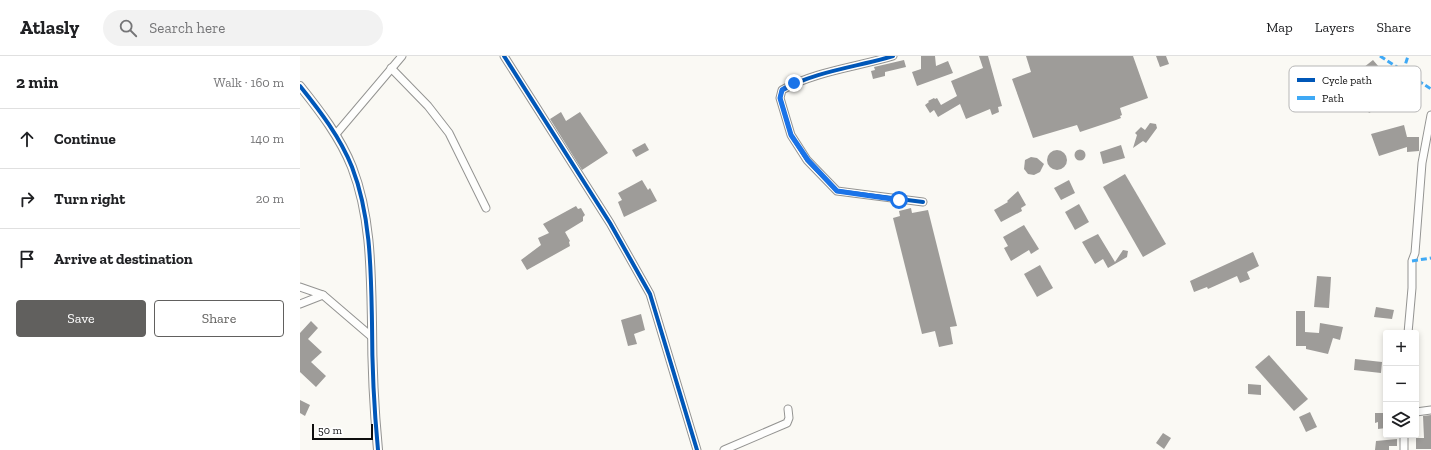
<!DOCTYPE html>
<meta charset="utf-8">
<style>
body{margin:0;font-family:"Zilla Slab",serif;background:#f2f2f2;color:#202124}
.controls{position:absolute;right:12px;bottom:12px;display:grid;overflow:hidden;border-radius:4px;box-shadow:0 2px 6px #0003}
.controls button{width:36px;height:36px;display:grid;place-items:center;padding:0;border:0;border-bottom:1px solid #e0e0e0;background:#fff;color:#202124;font:20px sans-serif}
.scale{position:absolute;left:12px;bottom:10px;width:61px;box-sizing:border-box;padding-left:4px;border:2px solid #0e0e0e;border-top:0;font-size:11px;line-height:14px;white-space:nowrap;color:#0e0e0e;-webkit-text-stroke:3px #fff;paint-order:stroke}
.stop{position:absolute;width:12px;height:12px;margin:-9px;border:3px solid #1a73e8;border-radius:50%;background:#fff}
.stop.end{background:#1a73e8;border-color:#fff;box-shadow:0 1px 4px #0008}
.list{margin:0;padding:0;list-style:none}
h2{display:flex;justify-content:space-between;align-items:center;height:52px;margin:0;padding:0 16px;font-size:17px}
h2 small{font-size:13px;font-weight:400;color:#757577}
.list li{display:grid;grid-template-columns:26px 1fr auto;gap:12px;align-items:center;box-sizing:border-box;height:60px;padding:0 16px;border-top:1px solid #e0e0e0}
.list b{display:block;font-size:15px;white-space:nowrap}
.list em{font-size:13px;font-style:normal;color:#757577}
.actions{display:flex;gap:8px;padding:12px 16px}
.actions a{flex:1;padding:9px 0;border:1px solid #61605e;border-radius:4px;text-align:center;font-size:14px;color:#61605e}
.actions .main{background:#61605e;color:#fff}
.icon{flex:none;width:22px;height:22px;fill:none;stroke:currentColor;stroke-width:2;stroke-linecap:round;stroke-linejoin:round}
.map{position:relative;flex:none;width:1131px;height:394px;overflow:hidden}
header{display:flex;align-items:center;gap:24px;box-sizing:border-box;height:56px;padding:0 20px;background:#fff;border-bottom:1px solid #e0e0e0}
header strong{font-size:19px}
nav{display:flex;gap:22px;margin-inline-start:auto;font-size:14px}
.search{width:280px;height:36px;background:#f2f2f2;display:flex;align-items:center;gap:10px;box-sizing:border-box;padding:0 14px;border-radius:22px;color:#757577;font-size:15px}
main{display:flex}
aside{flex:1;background:#fff}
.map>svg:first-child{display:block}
.building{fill:#9e9c99}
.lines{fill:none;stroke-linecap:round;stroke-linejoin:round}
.minor-casing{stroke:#949492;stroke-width:9}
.tertiary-casing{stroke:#949492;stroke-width:10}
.minor{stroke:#fefefd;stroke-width:7}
.tertiary{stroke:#fefefd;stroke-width:8}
.quiet{stroke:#3fa9f5;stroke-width:3;stroke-dasharray:6 3;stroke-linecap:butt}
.cycleway-casing{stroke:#fff;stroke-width:6}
.cycleway{stroke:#0057b8;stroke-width:4}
.route{stroke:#1a73e8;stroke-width:5}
.key{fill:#fff;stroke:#b7b7b7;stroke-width:1}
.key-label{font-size:11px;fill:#0e0e0e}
</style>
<header>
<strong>Atlasly</strong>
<div class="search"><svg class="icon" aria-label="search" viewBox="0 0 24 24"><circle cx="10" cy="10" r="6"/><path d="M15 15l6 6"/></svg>Search here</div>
<nav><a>Map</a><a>Layers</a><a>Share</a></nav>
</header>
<main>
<aside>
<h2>2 min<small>Walk · 160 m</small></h2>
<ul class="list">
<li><svg class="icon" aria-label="ahead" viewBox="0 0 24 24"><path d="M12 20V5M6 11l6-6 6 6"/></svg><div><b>Continue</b></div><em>140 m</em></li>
<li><svg class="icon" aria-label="right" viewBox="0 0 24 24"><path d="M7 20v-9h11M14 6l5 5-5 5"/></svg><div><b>Turn right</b></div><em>20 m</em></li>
<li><svg class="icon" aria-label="arrive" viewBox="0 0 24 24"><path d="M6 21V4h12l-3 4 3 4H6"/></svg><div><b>Arrive at destination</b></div></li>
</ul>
<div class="actions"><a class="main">Save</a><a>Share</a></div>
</aside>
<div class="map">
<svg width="1131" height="394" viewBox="0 0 1131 394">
<rect width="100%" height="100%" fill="#faf9f4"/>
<g class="building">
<path d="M621 0H635L636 10 648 5 653 17 617 30 612 16 621 13Z"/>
<path d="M679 0H688L702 50 698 51 699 56 692 59 690 53 666 63 660 48 638 61 634 54 630 57 625 49 629 46 628 45 634 42 635 43 637 42 641 49 657 40 651 25 683 12Z"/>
<path d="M726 0H833L848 42 820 52 822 59 820 60 821 62 816 64 780 76 777 69 733 82 712 23 731 16Z"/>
<path d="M856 0H866L869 8 860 11Z"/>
<path d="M604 4 606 11 585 16V20L573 23 571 15 575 14 574 11Z"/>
<path d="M1073 4 1079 11 1058 28 1065 40 1075 32 1078 35 1080 33 1085 38 1083 40 1086 47 1077 55 1076 53 1069 57 1049 23Z"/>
<path d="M261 56 266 65 280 56 308 97 282 114 250 63Z"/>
<path d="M850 67 856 68 857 72 846 87 843 85 833 92 837 79 835 77 841 71 845 74Z"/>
<path d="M1104 69 1107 81H1119V95L1107 96V91L1079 100 1071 78Z"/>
<path d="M345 87 349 94 336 101 332 94Z"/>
<path d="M821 89 825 102 803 108 800 96Z"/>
<circle cx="780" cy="99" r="5.5"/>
<circle cx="757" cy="104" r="10"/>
<path d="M731 101 737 102 744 108 740 116 734 119 728 118 724 113 725 104Z"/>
<path d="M825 118 866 188 843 201 803 131Z"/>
<path d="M342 124 348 134 350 132 357 145 324 161 318 146 322 144 318 137Z"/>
<path d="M769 124 775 137 761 144 754 132Z"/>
<path d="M718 135 726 149 721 152 722 155 701 166 694 154 708 146 707 145Z"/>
<path d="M779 148 789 166 775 174 765 156Z"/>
<path d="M276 150 278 153 281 152 285 159 283 161V165L265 176 270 185 269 186 270 190 227 214 221 204 241 189 238 182 249 177 243 168Z"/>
<path d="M611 152 612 157 628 154 657 270 650 271 653 288 639 291 635 275 622 278 593 162 600 160 599 155Z"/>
<path d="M724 169 739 193 731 198 729 194 711 205 704 192 708 190 703 181Z"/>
<path d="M798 178 815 206 823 194 828 195 827 201 808 212 803 203 795 208 782 186Z"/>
<path d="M953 196 959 210 947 216 950 223 940 227 937 220 908 233 907 231 894 236 890 225Z"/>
<path d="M740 209 753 232 737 241 724 218Z"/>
<path d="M1017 220 1031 221 1029 252 1014 251Z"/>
<path d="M1076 251 1094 254 1092 263 1074 261Z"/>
<path d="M996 255H1005V276L1019 277 1020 267 1043 271 1040 284 1033 282 1028 298 1006 293V290H996Z"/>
<path d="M341 258 345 274 334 278 337 288 328 290 321 264Z"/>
<path d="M11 265 18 272 8 283 22 296 11 306 26 320 16 331 0 316V277Z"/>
<path d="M969 299 1008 343 994 355 955 311Z"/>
<path d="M1055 303 1082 306 1081 317 1054 314Z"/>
<path d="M948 328 961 329V339L948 338Z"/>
<path d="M0 344 10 349 5 360 0 357Z"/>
<path d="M1010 356 1017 371 1006 376 999 361Z"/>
<path d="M1075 357H1086V372L1078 373V366L1075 367Z"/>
<path d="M1131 359V393H1116V382H1124L1123 360Z"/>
<path d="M863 377 871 382 864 393 856 387Z"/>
<path d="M1097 383V390H1089V394H1075L1076 385Z"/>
</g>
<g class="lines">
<g class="minor-casing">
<g id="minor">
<path d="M204 0 310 167 350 238 397 394"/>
<path d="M593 0C557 11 516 15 482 34L480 42 491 79 507 104 537 135 623 146"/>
<path d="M91 12 128 50 149 77 186 152"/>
<path d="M36 78 102 0"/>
<path d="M0 231 23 239 72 281"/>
<path d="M0 248 23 239"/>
<path d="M1108 277 1112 232V205L1115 197 1122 107 1131 59"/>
<path d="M1116 356 1131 354"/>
<path d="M424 394 487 367 489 362 488 353"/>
<path d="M1104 394V379"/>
</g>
</g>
<g class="tertiary-casing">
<path id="tertiary" d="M0 30C20 55 40 81 52 111 71 160 71 215 72 267 72 309 74 352 78 394"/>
</g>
<use href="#minor" class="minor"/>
<use href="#tertiary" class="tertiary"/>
<g class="quiet">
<path d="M1080 0 1131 33"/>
<path d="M1103 16 1108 0"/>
<path d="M1112 205 1131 202"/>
</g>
<g class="cycleway-casing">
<g id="cycleway">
<path d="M204 0 310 167 350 238 397 394"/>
<path d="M593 0C557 11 516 15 482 34L480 42 491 79 507 104 537 135 623 146"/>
<path d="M0 30C20 55 40 81 52 111 71 160 71 215 72 267 72 309 74 352 78 394"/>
</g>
</g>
<use href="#cycleway" class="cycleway"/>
</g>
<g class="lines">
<path class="route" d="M494 27 482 34 480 42 491 79 508 104 537 135 599 144"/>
</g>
<rect x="989" y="10" width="132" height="46" rx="6" class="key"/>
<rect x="997" y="22" width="18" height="4" fill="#0057b8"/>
<rect x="997" y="40" width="18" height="4" fill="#3fa9f5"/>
<g class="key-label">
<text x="1022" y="28">Cycle path</text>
<text x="1022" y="46">Path</text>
</g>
</svg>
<div class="controls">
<button>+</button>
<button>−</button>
<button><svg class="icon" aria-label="layers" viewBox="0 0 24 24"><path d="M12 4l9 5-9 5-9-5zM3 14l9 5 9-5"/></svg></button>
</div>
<div class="scale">50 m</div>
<div class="stop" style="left:599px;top:144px"></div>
<div class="stop end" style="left:494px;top:27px"></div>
</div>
</main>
